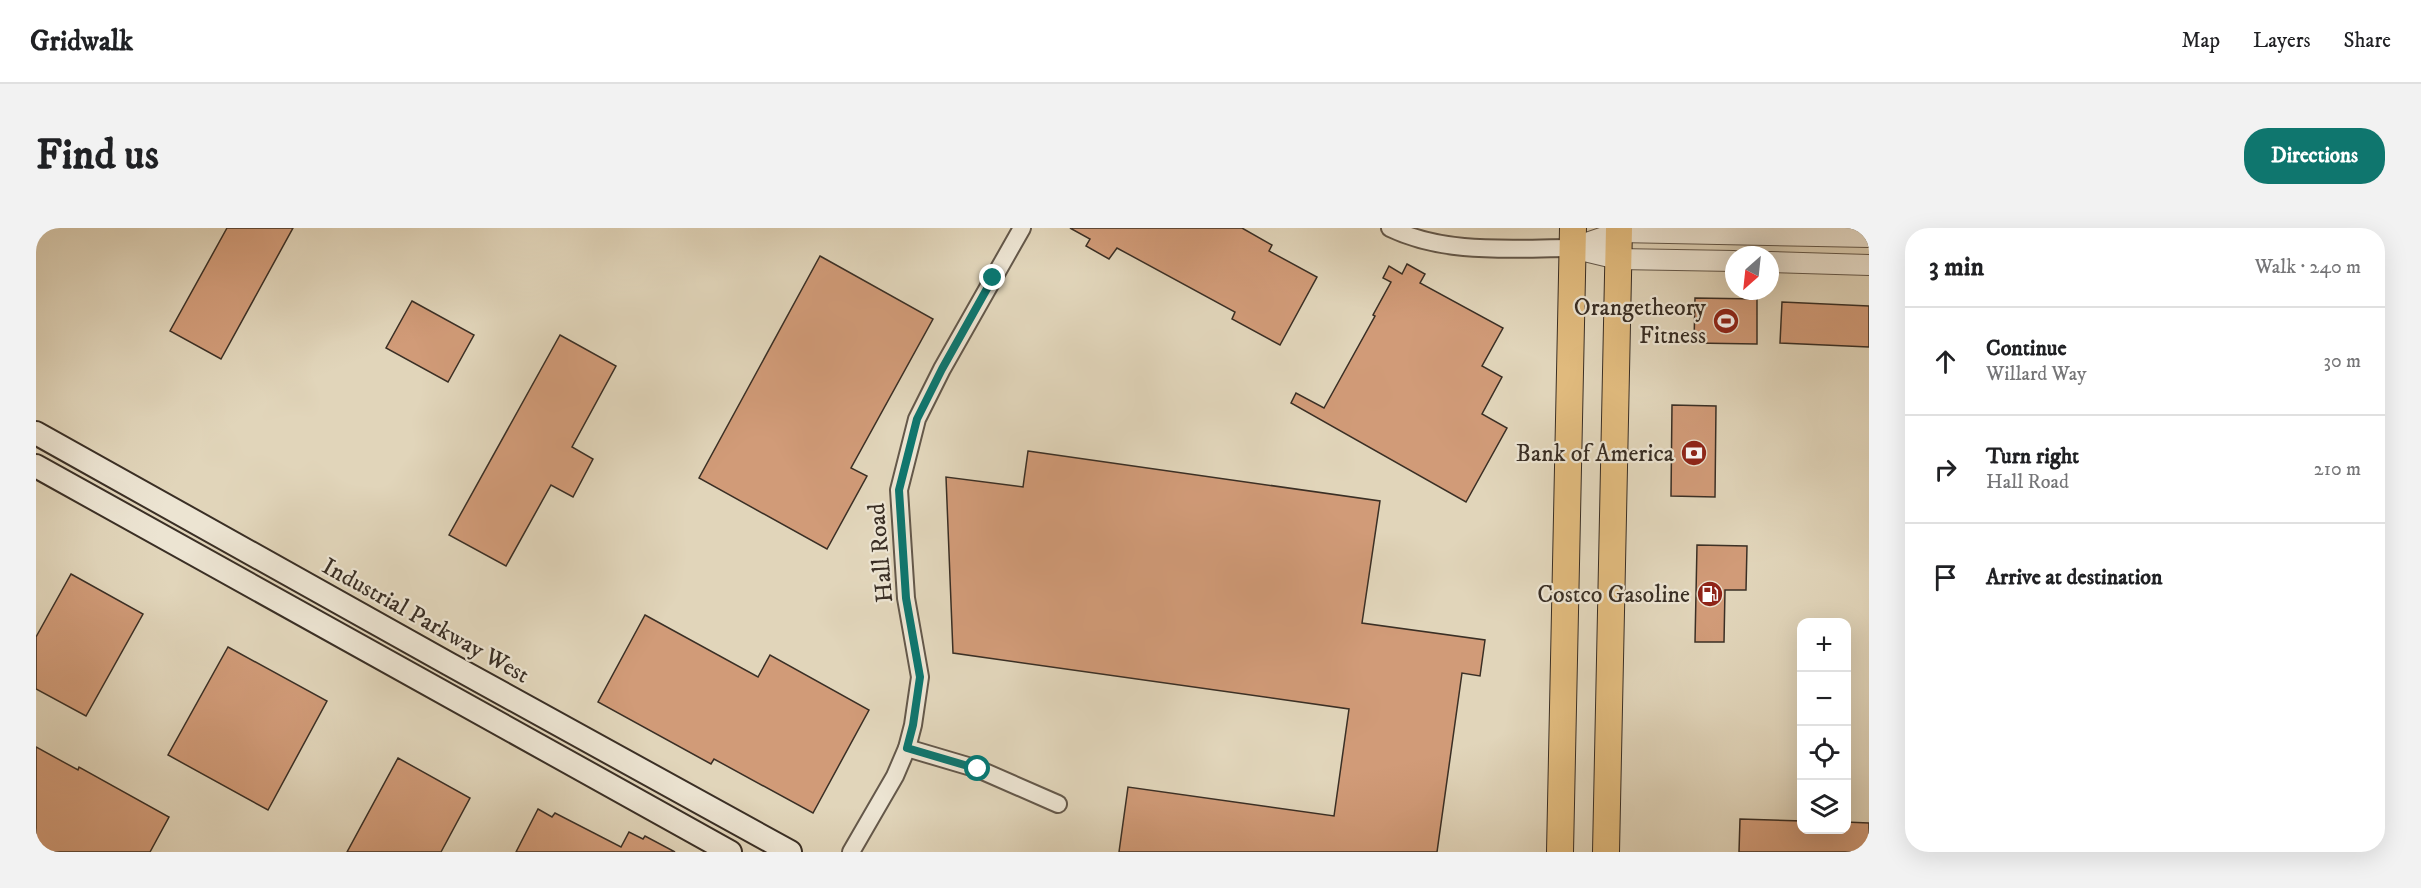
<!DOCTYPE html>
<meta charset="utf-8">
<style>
body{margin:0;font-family:"IM FELL DW Pica",serif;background:#f2f2f2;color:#202124}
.controls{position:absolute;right:18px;bottom:18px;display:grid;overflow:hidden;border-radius:12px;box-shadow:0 6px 24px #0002}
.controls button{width:54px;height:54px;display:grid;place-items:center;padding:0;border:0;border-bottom:2px solid #e0e0e0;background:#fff;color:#202124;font:30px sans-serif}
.compass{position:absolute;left:1689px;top:18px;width:54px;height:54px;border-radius:50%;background:#fff;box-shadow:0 6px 24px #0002;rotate:207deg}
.stop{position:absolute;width:18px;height:18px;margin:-14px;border:4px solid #0f766e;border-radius:50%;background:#fff}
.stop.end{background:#0f766e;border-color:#fff;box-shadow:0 2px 6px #0008}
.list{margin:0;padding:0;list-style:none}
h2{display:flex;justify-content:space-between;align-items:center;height:78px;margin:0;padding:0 24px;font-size:26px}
h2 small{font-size:20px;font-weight:400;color:#757577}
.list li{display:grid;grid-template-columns:39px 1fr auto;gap:18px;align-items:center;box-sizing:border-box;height:108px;padding:0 24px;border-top:2px solid #e0e0e0}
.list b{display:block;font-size:22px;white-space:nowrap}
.list p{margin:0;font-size:20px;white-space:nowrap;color:#757577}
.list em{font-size:20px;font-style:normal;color:#757577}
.icon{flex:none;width:33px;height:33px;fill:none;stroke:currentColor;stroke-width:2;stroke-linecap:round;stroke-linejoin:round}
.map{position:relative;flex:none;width:1833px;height:624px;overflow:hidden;border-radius:24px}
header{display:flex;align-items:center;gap:36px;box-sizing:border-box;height:84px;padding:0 30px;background:#fff;border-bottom:2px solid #e0e0e0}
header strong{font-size:28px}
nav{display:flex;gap:33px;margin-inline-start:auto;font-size:21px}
.intro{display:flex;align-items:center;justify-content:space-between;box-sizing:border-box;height:144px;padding:0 36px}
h1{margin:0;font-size:42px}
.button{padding:15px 27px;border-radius:24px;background:#0f766e;color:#fff;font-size:21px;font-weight:700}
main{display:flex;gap:36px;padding:0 36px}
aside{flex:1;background:#fff;border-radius:24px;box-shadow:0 6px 24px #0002}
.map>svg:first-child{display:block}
.building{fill:#d19b78;stroke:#3a2f25;stroke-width:1.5}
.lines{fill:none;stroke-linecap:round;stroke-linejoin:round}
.minor-casing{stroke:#64584a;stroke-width:20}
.tertiary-casing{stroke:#64584a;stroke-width:22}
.secondary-casing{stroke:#3a2f25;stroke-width:26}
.primary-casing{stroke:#3a2f25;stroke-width:28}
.minor{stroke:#ece4d2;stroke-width:16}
.tertiary{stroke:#ece4d2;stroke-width:20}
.secondary{stroke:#ece4d2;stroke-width:22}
.primary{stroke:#e0ba7d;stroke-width:26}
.route{stroke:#0f766e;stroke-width:8}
.labels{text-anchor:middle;stroke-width:4.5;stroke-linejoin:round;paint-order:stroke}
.poi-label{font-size:24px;fill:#3a2f25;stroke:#ece4d2;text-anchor:end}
.street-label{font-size:24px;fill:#3a2f25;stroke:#ece4d2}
</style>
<header>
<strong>Gridwalk</strong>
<nav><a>Map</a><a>Layers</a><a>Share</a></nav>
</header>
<div class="intro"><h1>Find us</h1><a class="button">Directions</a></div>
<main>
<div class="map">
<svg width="1833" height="624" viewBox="0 0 1833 624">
<rect width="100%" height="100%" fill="#e1d5ba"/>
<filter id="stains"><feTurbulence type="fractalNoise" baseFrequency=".00333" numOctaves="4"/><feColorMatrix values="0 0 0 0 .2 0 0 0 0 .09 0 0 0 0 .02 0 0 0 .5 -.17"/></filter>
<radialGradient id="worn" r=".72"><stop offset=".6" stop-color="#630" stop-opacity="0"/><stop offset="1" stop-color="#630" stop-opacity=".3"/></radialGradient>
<g class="building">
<path d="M191 0H257L185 131 134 103Z"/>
<path d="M1034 0H1206L1236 17 1233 23 1281 49 1244 117 1196 91 1199 84 1081 20 1073 31 1050 18 1054 11Z"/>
<path d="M784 28 897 91 815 240 831 248 791 321 663 250Z"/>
<path d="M1371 36 1389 46 1384 55 1467 100 1446 138 1466 149 1446 186 1471 200 1430 274 1255 175 1260 165 1288 180 1339 88 1337 87 1355 54 1347 50 1353 38 1366 46Z"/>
<path d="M1659 70 1721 71V116L1658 115Z"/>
<path d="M376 73 438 107 412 154 350 120Z"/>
<path d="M1746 74 1833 78V119L1744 115Z"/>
<path d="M524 107 580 138 536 219 557 231 537 269 515 257 470 338 413 307Z"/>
<path d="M1636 177 1680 178 1679 269 1635 268Z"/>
<path d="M992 223 1344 273 1326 395 1449 412 1444 448 1426 445 1401 624H1083L1092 559 1298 588 1313 481 917 425 910 249 987 259Z"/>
<path d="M1661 317 1711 318 1710 362H1689L1688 414H1659Z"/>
<path d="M35 346 107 386 50 488 0 461V409Z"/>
<path d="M609 387 722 449 734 427 833 482 777 585 678 531 675 536 562 474Z"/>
<path d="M192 419 291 473 232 582 132 527Z"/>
<path d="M0 519 42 542 43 539 133 589 114 624H0Z"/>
<path d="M362 530 434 570 405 624H311Z"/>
<path d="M502 581 516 589 519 585 585 619 593 604 607 611 609 608 639 624H480Z"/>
<path d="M1704 591 1766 593V602H1810V594L1833 595V624H1703Z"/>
</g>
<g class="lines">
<g class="minor-casing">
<g id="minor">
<path d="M1354 0C1410 27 1476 20 1536 20"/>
<path d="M871 520 942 541 1022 576"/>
<path d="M815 624 859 548 871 520 877 497 884 449 870 370 863 262 881 191 906 141 986 0"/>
</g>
</g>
<g class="tertiary-casing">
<g id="tertiary">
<path d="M1536 20 1583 4 1833 9"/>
<path d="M1536 20 1582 31 1698 33"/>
<path d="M1734 34 1833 37"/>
</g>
</g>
<g class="secondary-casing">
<g id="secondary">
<path d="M0 205 413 436 754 624"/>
<path d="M0 238 694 624"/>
</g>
</g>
<g class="primary-casing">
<g id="primary">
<path d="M1524 624 1537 0"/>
<path d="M1570 624 1583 0"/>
</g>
</g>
<use href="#minor" class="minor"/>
<use href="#tertiary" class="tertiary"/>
<use href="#secondary" class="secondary"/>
<use href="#primary" class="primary"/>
</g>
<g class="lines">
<path class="route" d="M942 541 871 520 877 497 884 449 870 370 863 262 881 191 906 141 957 50"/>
</g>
<defs>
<g id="stadium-disc" transform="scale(1.35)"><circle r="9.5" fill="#8f2418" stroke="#ece4d2"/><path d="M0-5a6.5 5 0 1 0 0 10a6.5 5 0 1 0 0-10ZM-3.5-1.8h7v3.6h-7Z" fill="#fff"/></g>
<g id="bank-disc" transform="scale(1.35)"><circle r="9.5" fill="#8f2418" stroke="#ece4d2"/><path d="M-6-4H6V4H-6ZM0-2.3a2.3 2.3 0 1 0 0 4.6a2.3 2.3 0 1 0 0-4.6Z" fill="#fff"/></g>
<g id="fuel-disc" transform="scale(1.35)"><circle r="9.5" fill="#8f2418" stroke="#ece4d2"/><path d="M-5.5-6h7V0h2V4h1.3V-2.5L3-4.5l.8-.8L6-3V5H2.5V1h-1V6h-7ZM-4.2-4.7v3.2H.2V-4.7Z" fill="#fff"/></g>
</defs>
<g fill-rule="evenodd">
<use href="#stadium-disc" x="1690" y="93"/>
<use href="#bank-disc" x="1658" y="225"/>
<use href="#fuel-disc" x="1674" y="366"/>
</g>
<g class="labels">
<g class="poi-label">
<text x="1670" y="87">Orangetheory<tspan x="1670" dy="28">Fitness</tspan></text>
<text x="1638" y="233">Bank of America</text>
<text x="1654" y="374">Costco Gasoline</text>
</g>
<g class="street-label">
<text transform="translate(844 325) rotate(-95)" y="8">Hall Road</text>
<text transform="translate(390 392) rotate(29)" y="8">Industrial Parkway West</text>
</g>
</g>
<rect width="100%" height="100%" filter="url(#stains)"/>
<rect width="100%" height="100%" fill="url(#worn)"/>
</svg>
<div class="controls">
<button>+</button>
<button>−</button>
<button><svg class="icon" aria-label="locate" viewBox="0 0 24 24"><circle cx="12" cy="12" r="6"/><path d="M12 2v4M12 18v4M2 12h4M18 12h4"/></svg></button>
<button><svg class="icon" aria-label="layers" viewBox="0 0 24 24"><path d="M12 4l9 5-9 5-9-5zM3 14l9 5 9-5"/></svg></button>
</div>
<svg class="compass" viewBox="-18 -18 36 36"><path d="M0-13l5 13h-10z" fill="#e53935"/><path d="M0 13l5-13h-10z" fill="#757577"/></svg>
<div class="stop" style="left:942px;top:541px"></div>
<div class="stop end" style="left:957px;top:50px"></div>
</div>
<aside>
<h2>3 min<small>Walk · 240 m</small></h2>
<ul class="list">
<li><svg class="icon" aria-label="ahead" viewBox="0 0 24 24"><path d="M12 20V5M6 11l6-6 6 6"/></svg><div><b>Continue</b><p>Willard Way</p></div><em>30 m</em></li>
<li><svg class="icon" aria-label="right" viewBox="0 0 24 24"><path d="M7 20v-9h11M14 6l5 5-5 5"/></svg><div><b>Turn right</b><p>Hall Road</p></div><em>210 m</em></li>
<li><svg class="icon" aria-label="arrive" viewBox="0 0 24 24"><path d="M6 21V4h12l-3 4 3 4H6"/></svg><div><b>Arrive at destination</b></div></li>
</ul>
</aside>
</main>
